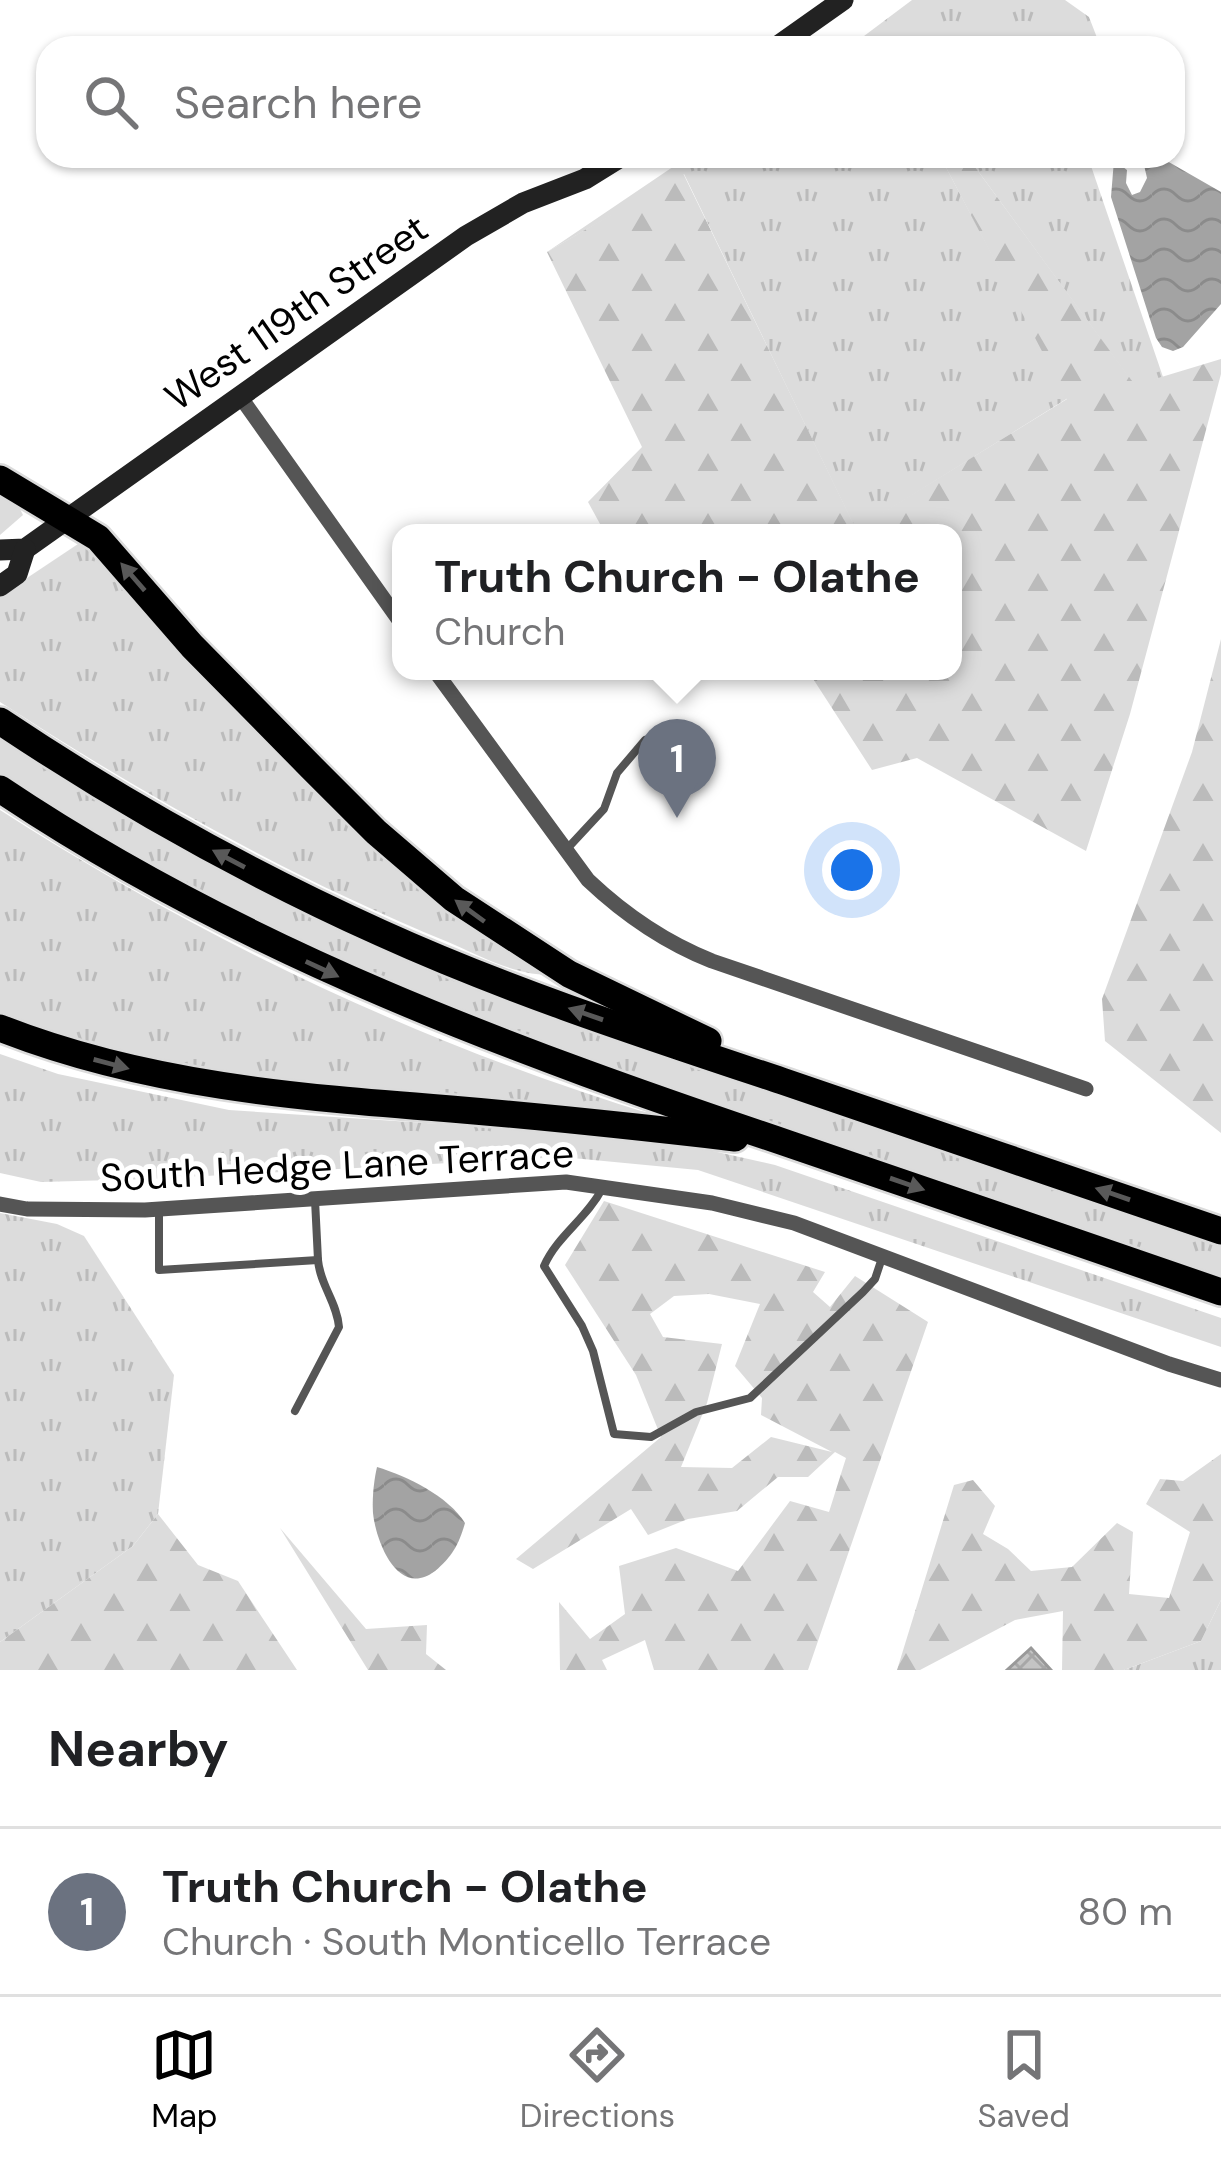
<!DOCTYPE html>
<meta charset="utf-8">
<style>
body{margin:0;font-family:"DM Sans",sans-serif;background:#f2f2f2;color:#202124}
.you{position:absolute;left:852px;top:870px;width:42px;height:42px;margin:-30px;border:9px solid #fff;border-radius:50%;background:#1a73e8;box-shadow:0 0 0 18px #1a73e833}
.badge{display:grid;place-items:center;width:78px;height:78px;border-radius:50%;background:#000;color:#fff;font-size:39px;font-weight:700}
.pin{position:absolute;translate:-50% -99px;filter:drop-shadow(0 3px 6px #0008)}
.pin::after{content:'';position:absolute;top:63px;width:42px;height:36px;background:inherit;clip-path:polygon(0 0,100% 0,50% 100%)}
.popup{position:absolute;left:392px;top:524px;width:570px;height:156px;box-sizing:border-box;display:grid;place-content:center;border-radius:24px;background:#fff;filter:drop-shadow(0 3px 9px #0005);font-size:39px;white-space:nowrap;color:#757577}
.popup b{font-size:45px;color:#202124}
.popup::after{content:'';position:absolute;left:50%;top:100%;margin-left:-24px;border:24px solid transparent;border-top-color:#fff}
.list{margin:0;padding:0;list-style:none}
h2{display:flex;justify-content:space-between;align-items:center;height:156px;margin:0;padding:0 48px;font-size:51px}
h2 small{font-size:39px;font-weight:400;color:#757577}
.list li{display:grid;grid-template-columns:78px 1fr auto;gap:36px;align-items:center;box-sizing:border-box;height:168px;padding:0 48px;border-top:3px solid #e0e0e0}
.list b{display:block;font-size:45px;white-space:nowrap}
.list p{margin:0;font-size:39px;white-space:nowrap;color:#757577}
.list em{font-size:39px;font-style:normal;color:#757577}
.icon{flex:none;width:66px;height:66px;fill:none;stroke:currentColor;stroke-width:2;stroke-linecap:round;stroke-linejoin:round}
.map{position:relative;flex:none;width:1221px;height:1670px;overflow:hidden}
.search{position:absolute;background:#fff;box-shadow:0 3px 9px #0004;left:36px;right:36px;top:36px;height:132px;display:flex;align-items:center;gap:30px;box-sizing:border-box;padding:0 42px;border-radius:36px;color:#757577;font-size:45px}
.sheet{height:324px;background:#fff}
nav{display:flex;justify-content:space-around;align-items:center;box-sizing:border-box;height:168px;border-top:3px solid #e0e0e0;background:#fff;font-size:33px;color:#757577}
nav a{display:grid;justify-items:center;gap:6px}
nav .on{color:#000}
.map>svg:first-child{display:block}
.grass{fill:url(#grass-tufts)}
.forest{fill:url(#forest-firs);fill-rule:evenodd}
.water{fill:url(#water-waves)}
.building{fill:url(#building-cross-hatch);stroke:#999;stroke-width:3}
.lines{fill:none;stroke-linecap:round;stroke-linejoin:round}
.highway-casing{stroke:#dbdbdb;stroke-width:32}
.lane{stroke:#555;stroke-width:8}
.street{stroke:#555;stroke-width:15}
.secondary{stroke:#222;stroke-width:21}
.highway{stroke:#000;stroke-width:27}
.oneway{fill:#595959}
.labels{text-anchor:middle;stroke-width:10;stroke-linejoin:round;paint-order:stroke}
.street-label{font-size:39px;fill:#000;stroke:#fff}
</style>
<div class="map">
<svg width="1221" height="1670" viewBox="0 0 1221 1670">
<defs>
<pattern id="grass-tufts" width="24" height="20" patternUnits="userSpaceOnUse" patternTransform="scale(3)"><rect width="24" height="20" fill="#dcdcdc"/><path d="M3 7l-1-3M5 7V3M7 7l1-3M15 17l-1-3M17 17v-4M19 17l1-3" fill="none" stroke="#bbb"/></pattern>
<pattern id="forest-firs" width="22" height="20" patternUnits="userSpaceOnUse" patternTransform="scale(3)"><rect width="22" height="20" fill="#dcdcdc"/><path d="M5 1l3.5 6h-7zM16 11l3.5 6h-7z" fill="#bbb"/></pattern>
<pattern id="water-waves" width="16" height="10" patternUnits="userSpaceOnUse" patternTransform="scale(3)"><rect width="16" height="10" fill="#a3a3a3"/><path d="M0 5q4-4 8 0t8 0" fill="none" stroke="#8b8b8b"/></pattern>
<pattern id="building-cross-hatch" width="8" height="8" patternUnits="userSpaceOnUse" patternTransform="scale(3)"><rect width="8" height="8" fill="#c4c4c4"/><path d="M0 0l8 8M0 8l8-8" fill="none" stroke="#a7a7a7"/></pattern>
</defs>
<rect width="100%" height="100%" fill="#fff"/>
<g class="grass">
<path d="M912 0H1065L1089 17 1101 48H888L881 39 884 48H848Z"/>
<path d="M689 156H940L1068 398 856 530 684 174 547 252Z"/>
<path d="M967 156H1108L1090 163 1163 377 1135 386Z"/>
<path d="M0 489 15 499 23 515 0 535Z"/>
<path d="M81 542 166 631 553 974C520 978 478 955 448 942 290 877 143 795 0 702V596Z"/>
<path d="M0 737 87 795 226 874 350 936 442 975 537 1013 1221 1247V1277C1072 1226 923 1175 774 1124 503 1032 239 935 0 773Z"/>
<path d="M0 810C203 940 423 1045 654 1115L652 1119 198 1076 0 1018Z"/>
<path d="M0 1054 58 1074 229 1110 655 1138 775 1165 1221 1318V1347L698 1170 562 1157 150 1179 41 1182 0 1173Z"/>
<path d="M0 1213 57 1224 84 1236 174 1375 158 1514 133 1546 0 1642Z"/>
<path d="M1221 1600V1670H1124L1201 1641Z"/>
</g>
<g class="forest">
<path d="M940 156H967L1135 385 1221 359V374L1130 714 1086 851 917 758 872 770 808 671H953V533H718L712 524 684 533H605L588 502 642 447 547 252 683 173 856 529 1067 399Z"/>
<path d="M1221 639V1133L1105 1041 1102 999 1192 752Z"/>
<path d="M604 1201 825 1272 813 1292 830 1307 855 1276 928 1322 808 1670H654L645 1640 602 1660 607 1670H560L559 1602 590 1639 625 1614 619 1566 676 1548 738 1571 790 1501 829 1512 846 1458 835 1452 808 1477H778L737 1511 688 1519 648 1535 631 1509 533 1569 516 1559 661 1437 636 1375 565 1265ZM709 1294 760 1304 735 1366 762 1398 761 1415 832 1452 771 1437 732 1468 681 1467 707 1403 722 1344 663 1337 650 1314 674 1296Z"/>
<path d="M1221 1454V1600L1201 1641 1124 1670H1062L1063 1611 1015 1620 920 1670H897L954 1485 973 1480 995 1506 983 1534 1008 1549 1031 1571 1072 1567 1117 1523 1133 1532 1129 1594 1169 1598 1190 1532 1146 1504 1160 1479 1183 1481Z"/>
<path d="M158 1514 198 1565 238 1581 297 1670H0V1642L133 1546Z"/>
<path d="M280 1528 366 1629 427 1625 426 1654 446 1670H368Z"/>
</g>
<g class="water">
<path d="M1148 156 1160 157 1221 192V304L1183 347 1173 351 1162 347 1156 338 1111 197 1114 160 1127 170 1126 183 1132 195 1140 192 1147 178 1144 165Z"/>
<path d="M377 1467C407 1476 448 1496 465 1523 459 1544 452 1557 435 1571 398 1599 376 1542 373 1513 372 1497 374 1480 377 1467Z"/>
</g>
<path class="building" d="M1031 1648 1051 1670H1007Z"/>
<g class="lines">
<g class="highway-casing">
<g id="highway">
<path d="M0 479 98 538 192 646 312 768 376 832 454 899 569 974 708 1041"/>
<path d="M0 721C121 802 248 873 381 933 511 992 647 1036 782 1081 928 1131 1075 1181 1221 1231"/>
<path d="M0 789C244 953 516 1052 792 1145 935 1193 1078 1243 1221 1292"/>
<path d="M0 1028C145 1085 296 1097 451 1109 546 1117 640 1127 735 1138"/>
</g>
</g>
<g class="lane">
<path d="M565 851 604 809 617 773 645 740"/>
<path d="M602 1189C587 1218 557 1236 544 1266L582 1326 593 1351 614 1434 651 1437 696 1412 750 1398 863 1292 875 1279 882 1258"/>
<path d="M159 1210V1270L318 1260 315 1200"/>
<path d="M295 1411 339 1327C337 1302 320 1285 318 1260"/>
</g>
<g class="street">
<path d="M239 395 401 623"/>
<path d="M435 671 588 880C625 915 664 942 712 961L1086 1089"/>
<path d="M0 1204 27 1209 145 1210 566 1182 712 1203 794 1223 1169 1364 1221 1380"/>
</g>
<g class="secondary">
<path d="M775 48 843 0"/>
<path d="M0 550 25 549 466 236 523 203 585 179 622 156"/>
<path d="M0 586 17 574 25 549"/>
</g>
<use href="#highway" class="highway"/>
</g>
<defs><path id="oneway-solid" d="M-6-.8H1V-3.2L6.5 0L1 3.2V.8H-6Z" transform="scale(3)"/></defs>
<g class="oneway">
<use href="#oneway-solid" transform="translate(133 577) rotate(-131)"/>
<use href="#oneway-solid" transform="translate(229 859) rotate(-152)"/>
<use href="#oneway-solid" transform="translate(470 911) rotate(-144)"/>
<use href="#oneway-solid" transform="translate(322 969) rotate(25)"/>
<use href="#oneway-solid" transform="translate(586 1014) rotate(-161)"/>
<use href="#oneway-solid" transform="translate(111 1064) rotate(15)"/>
<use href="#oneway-solid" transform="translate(907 1184) rotate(19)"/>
<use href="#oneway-solid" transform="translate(1113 1194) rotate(-161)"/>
</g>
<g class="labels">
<g class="street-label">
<text transform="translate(296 312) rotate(-35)" y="14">West 119th Street</text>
<text transform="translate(337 1165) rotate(-3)" y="14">South Hedge Lane Terrace</text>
</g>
</g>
</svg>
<div class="you"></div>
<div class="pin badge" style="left:677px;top:818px;background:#6b7280">1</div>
<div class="popup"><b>Truth Church - Olathe</b>Church</div>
<div class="search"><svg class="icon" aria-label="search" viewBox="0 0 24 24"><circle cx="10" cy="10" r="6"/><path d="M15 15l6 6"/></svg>Search here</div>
</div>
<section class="sheet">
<h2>Nearby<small></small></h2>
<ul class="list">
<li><span class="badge" style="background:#6b7280">1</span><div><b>Truth Church - Olathe</b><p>Church · South Monticello Terrace</p></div><em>80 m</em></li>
</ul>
</section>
<nav>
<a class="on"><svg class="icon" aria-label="map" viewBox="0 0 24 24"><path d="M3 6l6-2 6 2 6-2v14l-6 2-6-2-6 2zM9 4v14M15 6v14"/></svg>Map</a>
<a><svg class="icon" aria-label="directions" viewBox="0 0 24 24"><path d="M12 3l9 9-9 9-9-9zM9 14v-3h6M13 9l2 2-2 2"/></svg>Directions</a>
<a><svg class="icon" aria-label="saved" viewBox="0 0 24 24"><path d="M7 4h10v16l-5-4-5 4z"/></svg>Saved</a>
</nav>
